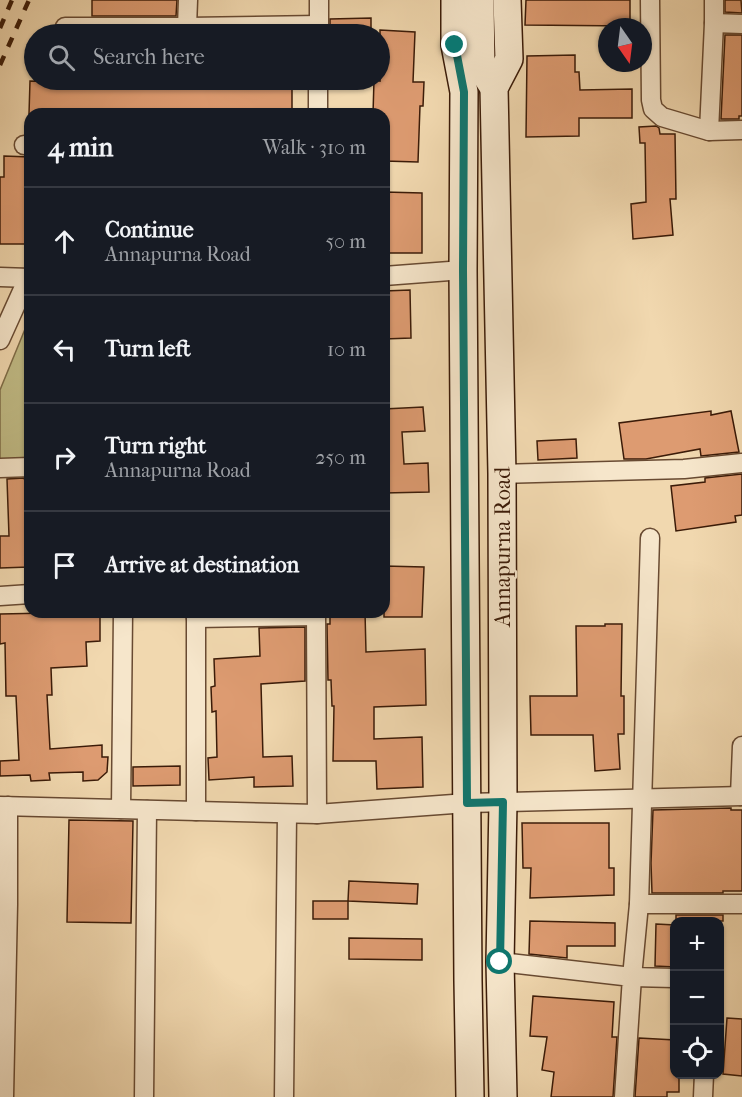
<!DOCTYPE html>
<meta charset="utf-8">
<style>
body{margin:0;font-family:"IM FELL French Canon",serif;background:#242831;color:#f1f3f6}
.controls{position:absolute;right:18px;bottom:18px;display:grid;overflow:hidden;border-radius:12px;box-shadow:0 2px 4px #0004}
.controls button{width:54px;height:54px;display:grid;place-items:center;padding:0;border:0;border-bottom:2px solid #363941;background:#171b24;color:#f1f3f6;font:30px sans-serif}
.compass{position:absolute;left:598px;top:18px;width:54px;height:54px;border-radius:50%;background:#171b24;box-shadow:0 2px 4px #0004;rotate:166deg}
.stop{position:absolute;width:18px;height:18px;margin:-14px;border:4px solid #0f766e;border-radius:50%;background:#fff}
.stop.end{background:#0f766e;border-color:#fff;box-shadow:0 2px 6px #0008}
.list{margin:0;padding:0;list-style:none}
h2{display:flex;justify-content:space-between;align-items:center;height:78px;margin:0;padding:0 24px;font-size:26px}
h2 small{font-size:20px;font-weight:400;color:#9ea1a6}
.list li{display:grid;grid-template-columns:39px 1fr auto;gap:18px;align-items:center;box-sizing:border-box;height:108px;padding:0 24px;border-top:2px solid #363941}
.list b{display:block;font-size:22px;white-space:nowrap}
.list p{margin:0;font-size:20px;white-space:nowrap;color:#9ea1a6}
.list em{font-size:20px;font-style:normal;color:#9ea1a6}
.icon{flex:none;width:33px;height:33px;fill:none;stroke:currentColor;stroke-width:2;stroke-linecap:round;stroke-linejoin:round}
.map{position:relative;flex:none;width:742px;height:1097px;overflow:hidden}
.search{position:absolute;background:#171b24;box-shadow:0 2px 4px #0004;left:24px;top:24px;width:366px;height:66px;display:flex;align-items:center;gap:15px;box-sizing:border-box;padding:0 21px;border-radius:33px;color:#9ea1a6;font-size:22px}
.panel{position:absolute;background:#171b24;box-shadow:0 2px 4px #0004;left:24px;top:108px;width:366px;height:510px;border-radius:18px}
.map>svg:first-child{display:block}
.green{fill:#c1bc86;stroke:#7e6c47;stroke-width:1.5}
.building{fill:#dd9b71;stroke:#3b1b08;stroke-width:1.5}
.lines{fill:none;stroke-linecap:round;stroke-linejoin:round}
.street-casing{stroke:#684a32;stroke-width:21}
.secondary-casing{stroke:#3b1b08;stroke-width:30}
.street{stroke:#f6e6cb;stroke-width:18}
.secondary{stroke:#f6e6cb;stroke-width:27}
.rail{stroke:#3b1b08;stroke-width:4.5;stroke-dasharray:10 10;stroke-linecap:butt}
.route{stroke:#0f766e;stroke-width:8}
.labels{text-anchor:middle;stroke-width:4.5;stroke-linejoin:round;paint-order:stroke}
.street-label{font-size:22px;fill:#3b1b08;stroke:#f6e6cb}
</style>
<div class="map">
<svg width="742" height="1097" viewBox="0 0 742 1097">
<rect width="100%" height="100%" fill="#f1d8af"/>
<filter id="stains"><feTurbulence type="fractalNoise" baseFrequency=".00333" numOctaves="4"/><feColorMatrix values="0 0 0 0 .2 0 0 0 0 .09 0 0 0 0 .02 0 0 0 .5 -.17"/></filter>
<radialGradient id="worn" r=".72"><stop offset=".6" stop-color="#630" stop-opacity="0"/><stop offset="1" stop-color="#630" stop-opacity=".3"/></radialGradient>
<path class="green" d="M30 317V461L0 462V390Z"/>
<g class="building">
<path d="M92 0H177L176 16H92Z"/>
<path d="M526 0H630V26L525 25Z"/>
<path d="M725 0H741L742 13 725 12Z"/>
<path d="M371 18V34H330V19Z"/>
<path d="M380 30 415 32 413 82H424L423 106H420L418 162 384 161V114H373L374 80 380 81Z"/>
<path d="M725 35H742V116H739V119H721Z"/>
<path d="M575 55V72H579L580 90 632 89V118H579V136L526 137 527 56Z"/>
<path d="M58 80H142V82L181 83H220V80H236V82L292 80V114H29L30 81 58 82Z"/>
<path d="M656 126 659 128 660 134H675L676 199H670L673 235 633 239 631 204 646 202 645 143H640L639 127Z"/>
<path d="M4 156 30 157V244H0V177H4Z"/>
<path d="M384 192 422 193V253H384Z"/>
<path d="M410 290 411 338 384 339V291Z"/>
<path d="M423 407 425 431 402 432 404 464 428 463 429 492 384 493V409Z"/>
<path d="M711 411V415L731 411 739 452 701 456 700 449 646 459H624L619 423Z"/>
<path d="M576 439 577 458 538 460 537 441Z"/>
<path d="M742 474V515L735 516 736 522 676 531 671 486 705 482V478Z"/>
<path d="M24 478 25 481H30V530H28L29 567 0 568V536H9L7 479Z"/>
<path d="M384 566 424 567 422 617H384Z"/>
<path d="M330 612H365L366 652 425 649 426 705 374 707V739L422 737 423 787 377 789 376 761H333L334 706H332L331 680H328L327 624H330Z"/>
<path d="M49 613V615L100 614V641L86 642 87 666 51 668 52 695H47L50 749 102 745V757H108L107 772 98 780 83 781V772L49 773 50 780 31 781 30 775 0 776V761L19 760 16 696H6L5 643 0 644V614Z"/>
<path d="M605 624H622L621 696H624V734H618L620 769 595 771 593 735H531L530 696H577L576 626H605Z"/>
<path d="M305 627V681L261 684 263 757 292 756 293 786 254 787V777L209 780 208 758 217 757 216 711 212 712 211 687 215 686 214 659 260 656 259 628Z"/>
<path d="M180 766V785L133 786V767Z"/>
<path d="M731 808V810H742V891H723V893H652L651 863 653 810Z"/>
<path d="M69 820 133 821 131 923 67 922Z"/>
<path d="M522 823H609V868H614V895L530 898 531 868H523Z"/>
<path d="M349 881 418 884 417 904 348 901Z"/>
<rect x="313" y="901" width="35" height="18"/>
<rect x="676" y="915" width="47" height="6"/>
<path d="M530 921 615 923V946H567V958L529 954Z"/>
<path d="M656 924 675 925V967L655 966Z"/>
<path d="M349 938 422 939V960L349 959Z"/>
<path d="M533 996 614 1002 612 1037H617L613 1097H551L554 1072 542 1070 547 1037 530 1036Z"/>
<path d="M727 1018 742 1019V1076L723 1074Z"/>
<path d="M639 1038 675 1040V1074H679V1092H667V1097H635Z"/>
</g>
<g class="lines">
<g class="street-casing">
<g id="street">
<path d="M319 0V34"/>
<path d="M650 0 651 100 653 109 662 117 709 131 742 130"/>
<path d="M714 23 742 24"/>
<path d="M65 27H187L319 25"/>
<path d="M187 27 188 0"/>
<path d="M318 114V80"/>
<path d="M709 131 714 23V0"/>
<path d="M24 145H30"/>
<path d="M384 276 463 270"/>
<path d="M0 277 30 278"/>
<path d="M0 340 28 278"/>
<path d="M0 468 30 467"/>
<path d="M502 474 684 469 742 463"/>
<path d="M650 538 639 904 632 977 674 978"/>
<path d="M0 596 30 594"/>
<path d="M196 612V811"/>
<path d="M316 612 317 814"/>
<path d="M196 618 316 616"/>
<path d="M740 796 742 746"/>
<path d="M0 806 317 814 467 803 742 796"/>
<path d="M121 809 123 612"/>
<path d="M639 904H742"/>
<path d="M500 962 632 977 624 1097"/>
<path d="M4 1097 8 904V806"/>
<path d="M144 1097 147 810"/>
<path d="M284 1097 287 814"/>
<path d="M703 1097 704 1074"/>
</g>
</g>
<g class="secondary-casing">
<g id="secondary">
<path d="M455 0V45L464 92 463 270 468 981 470 1097"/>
<path d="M480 0 481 68 494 88"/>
<path d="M503 1097 500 962 503 802 502 474 494 88 509 59 507 0"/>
</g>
</g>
<use href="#street" class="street"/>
<use href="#secondary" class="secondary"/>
<g class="rail">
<path d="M0 28 12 0"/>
<path d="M0 65 29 0"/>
</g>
</g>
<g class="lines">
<path class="route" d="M455 45 464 92 463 270 467 803 503 802 500 962"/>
</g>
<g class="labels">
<g class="street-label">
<text transform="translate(502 547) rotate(-90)" y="8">Annapurna Road</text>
</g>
</g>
<rect width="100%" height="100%" filter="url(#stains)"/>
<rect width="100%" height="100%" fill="url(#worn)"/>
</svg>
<div class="controls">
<button>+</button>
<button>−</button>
<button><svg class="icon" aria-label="locate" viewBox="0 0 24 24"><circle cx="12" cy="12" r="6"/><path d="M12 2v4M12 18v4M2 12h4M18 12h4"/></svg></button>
</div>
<svg class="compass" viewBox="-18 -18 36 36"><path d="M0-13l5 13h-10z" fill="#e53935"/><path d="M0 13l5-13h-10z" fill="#9ea1a6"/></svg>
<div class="stop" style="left:500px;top:962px"></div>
<div class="stop end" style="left:455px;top:45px"></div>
<div class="search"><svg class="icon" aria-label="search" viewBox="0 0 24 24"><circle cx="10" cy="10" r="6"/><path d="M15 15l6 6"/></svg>Search here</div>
<section class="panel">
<h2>4 min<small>Walk · 310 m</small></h2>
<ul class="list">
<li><svg class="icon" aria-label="ahead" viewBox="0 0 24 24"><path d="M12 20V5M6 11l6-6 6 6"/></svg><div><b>Continue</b><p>Annapurna Road</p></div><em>50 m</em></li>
<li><svg class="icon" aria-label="left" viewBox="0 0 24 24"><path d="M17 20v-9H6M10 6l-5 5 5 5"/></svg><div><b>Turn left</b></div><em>10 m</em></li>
<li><svg class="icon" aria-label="right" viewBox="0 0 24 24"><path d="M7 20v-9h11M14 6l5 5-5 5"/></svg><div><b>Turn right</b><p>Annapurna Road</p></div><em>250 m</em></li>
<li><svg class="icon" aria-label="arrive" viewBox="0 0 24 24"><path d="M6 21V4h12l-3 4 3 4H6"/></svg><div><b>Arrive at destination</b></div></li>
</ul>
</section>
</div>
